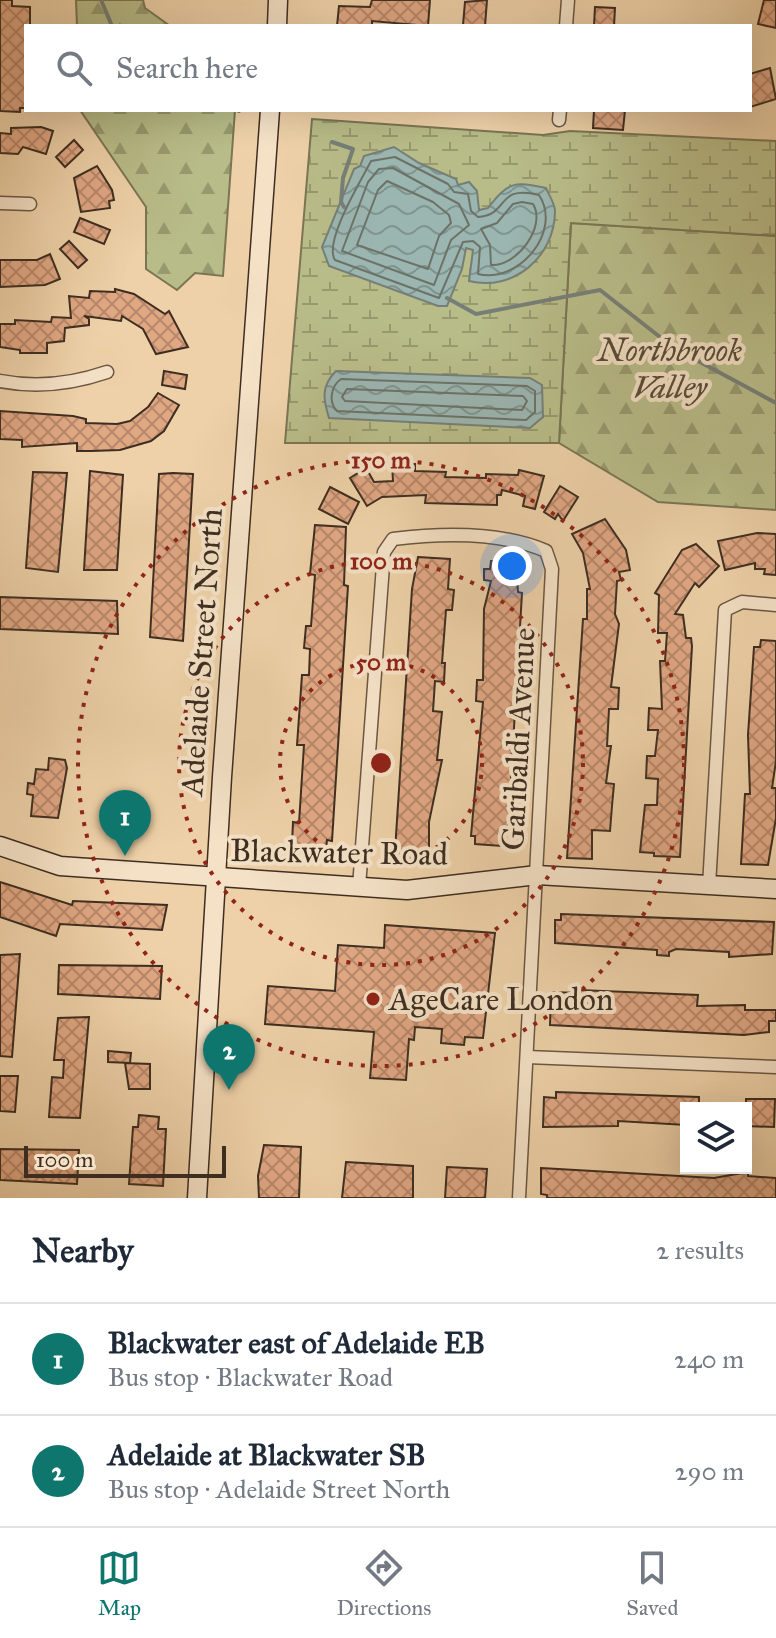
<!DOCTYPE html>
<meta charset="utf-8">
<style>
body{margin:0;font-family:"IM FELL Great Primer",serif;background:#f2f2f3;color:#1f2937}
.controls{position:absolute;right:24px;bottom:24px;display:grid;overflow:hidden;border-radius:0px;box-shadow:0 8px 32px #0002}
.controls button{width:72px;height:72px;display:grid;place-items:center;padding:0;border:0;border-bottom:2px solid #e0e1e3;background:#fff;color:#1f2937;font:40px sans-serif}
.scale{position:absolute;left:24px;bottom:20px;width:202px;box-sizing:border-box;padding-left:8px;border:4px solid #3e2e21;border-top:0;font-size:22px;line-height:28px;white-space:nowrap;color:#3e2e21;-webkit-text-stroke:6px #f4e1c6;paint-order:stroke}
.you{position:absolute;left:512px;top:566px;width:28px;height:28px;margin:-20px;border:6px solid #fff;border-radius:50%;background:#1a73e8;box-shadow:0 0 0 12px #1a73e833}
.badge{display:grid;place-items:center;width:52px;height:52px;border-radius:50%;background:#0f766e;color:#fff;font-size:26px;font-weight:700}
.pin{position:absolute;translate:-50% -66px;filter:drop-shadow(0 2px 4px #0008)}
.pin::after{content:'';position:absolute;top:42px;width:28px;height:24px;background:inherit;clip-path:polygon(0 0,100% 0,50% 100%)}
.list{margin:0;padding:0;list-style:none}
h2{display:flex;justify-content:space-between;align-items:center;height:104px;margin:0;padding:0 32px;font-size:34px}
h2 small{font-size:26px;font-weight:400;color:#747a83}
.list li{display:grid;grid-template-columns:52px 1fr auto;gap:24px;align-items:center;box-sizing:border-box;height:112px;padding:0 32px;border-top:2px solid #e0e1e3}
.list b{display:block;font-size:30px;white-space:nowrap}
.list p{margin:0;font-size:26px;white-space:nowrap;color:#747a83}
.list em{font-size:26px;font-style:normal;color:#747a83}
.icon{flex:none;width:44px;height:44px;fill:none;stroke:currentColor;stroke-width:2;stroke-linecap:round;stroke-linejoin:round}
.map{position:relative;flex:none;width:776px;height:1198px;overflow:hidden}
.search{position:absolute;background:#fff;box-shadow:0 8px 32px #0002;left:24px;right:24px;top:24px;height:88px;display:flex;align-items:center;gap:20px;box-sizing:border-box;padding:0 28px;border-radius:0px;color:#747a83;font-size:30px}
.sheet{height:328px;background:#fff}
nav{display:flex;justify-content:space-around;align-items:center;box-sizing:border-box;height:112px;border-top:2px solid #e0e1e3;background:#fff;font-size:22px;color:#747a83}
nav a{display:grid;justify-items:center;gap:4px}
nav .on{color:#0f766e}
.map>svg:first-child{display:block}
.forest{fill:url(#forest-firs);stroke:#7b7554;stroke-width:2}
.wetland{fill:url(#wetland-marsh);stroke:#7b7554;stroke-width:2}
.water{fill:url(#water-waves);stroke:#767f77;stroke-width:2}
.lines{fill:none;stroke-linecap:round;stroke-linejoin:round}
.shore{stroke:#6c7268;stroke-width:2}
.stream{stroke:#767f77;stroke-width:4}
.building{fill:url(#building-cross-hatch);stroke:#3e2e21;stroke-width:2}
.street-casing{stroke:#6a5743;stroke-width:15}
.secondary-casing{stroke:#3e2e21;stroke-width:21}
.street{stroke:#f4e1c6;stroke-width:12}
.secondary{stroke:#f4e1c6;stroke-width:18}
.ring{fill:none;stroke:#8f2418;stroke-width:4;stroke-dasharray:4 8}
.poi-dot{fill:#8f2418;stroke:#f4e1c6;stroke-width:3}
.labels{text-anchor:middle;stroke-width:8;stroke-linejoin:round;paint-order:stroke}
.park-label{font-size:32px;font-style:italic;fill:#564a36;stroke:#f4e1c6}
.street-label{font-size:32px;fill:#3e2e21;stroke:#f4e1c6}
.poi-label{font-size:32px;fill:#3e2e21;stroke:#f4e1c6;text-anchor:start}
.centre{fill:#8f2418;stroke:#f4e1c6;stroke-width:4}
.ring-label{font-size:24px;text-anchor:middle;font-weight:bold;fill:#8f2418;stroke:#f4e1c6;stroke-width:8;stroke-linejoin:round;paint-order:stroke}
</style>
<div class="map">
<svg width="776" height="1198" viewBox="0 0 776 1198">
<defs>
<pattern id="forest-firs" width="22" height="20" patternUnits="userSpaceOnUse" patternTransform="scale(2)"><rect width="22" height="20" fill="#b8bc88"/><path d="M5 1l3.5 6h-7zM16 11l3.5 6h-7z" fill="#97996f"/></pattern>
<pattern id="wetland-marsh" width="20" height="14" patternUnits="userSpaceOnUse" patternTransform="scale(2)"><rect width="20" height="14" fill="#b8bc88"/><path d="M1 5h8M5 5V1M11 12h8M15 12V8" fill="none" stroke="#97996f"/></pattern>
<pattern id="water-waves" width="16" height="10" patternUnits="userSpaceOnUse" patternTransform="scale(2)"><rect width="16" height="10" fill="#9bb5b0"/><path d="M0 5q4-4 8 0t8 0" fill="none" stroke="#80948f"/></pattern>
<pattern id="building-cross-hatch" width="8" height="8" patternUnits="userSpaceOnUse" patternTransform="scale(2)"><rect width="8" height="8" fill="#e0a783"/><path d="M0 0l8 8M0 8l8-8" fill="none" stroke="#b7886b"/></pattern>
</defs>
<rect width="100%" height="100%" fill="#eed1a8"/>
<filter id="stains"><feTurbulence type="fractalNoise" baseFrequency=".0025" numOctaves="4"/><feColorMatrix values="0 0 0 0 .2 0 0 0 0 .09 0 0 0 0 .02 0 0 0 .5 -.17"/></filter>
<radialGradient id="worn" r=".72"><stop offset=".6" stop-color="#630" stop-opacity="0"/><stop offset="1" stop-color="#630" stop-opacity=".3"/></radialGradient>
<g class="forest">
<path d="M76 0H143L145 8 170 26H77Z"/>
<path d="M80 110H235L223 276 195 273 177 290 146 269V207Z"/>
<path d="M571 223 776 236V510L658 502 559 443Z"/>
</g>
<path class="wetland" d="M312 119 543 135 570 131 776 141V236L571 223 559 443H285Z"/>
<g class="water">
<path d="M394 147 419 163 456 179 458 185 469 182 477 191 479 210 488 208C508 182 514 181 546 188 549 195 555 204 555 211 555 257 513 292 469 281L473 250 466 248 462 269 447 306H438L329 266 322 247 354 169 360 166 364 156Z"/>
<path d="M336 371 530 378 542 385 543 417 530 428 329 418C323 399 321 386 336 371Z"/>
</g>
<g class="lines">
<g class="shore">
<path d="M395 157 448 184 454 192 468 194 471 211 478 217C510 215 495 184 539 195 563 232 518 284 478 274L480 247 473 241 463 242 439 298 335 260C323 242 362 179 371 161Z"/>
<path d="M393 168 459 204 469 225 451 240 434 285 342 251 368 182 379 169Z"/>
<path d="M387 181 433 202 449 215 451 223 439 236 428 269 357 245 378 190Z"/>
<path d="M522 202 533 204C547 227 516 267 491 265L490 245 481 229 497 223 513 204Z"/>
<path d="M341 379 527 386 535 391V412L526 420 337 411C328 402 331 386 341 379Z"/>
<path d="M347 389 523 396 527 401 522 410 345 401 342 397Z"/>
</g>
<g class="stream">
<path d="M101 0 112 26"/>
<path d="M238 110 239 111"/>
<path d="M332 142 353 149 343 178 341 202 344 207"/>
<path d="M447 298 476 314 600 290 674 348 776 403"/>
</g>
</g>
<g class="building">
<path d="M0 0H12V6L30 7V26H26V108H20V112L0 111Z"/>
<path d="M372 0H430L428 26 372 21V26H337L339 6 370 7Z"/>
<path d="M487 0 485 26 463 25 465 2Z"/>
<path d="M764 0H776V28L758 24Z"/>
<path d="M595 7 615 8 614 26H594Z"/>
<path d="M770 68 776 99 750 107V74Z"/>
<path d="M594 110H625L623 130 593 128Z"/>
<path d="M41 127 53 131 46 154 23 147 18 154 0 153V133L11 134V128Z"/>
<path d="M74 140 83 150 65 167 56 157Z"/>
<path d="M97 166 112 190 114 200 109 201 110 208 81 212 74 178Z"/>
<path d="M80 218 110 230 104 244 74 232Z"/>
<path d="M69 241 87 260 78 268 60 249Z"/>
<path d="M50 254 60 279 45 285 0 287V260H37Z"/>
<path d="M115 289 134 294 165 314 169 311 188 347 156 354 143 329 122 316 121 321 84 316 89 319V325L65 328 64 341 47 343V353H20V350L0 347V324H15V320L51 322 52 317 71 318 69 296 89 298 90 291 115 292Z"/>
<path d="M164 371 187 375 185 389 162 385Z"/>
<path d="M158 393 179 405 164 431 151 441 120 450 91 451H77V443L22 447V440L0 439V411L73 416 86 419V423L117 424 130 421 148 407Z"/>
<path d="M415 464V471L446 472 445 477 486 478V474L518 475 519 470 544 476 535 509 523 506 525 496 502 490 501 495H497V505L425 503 426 495 382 497 367 506 350 478 366 468 374 482 393 481 392 465Z"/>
<path d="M90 471 123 475 117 570H84Z"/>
<path d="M33 472 67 473 58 572 26 568Z"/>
<path d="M173 473 193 474 183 641 150 637 159 474Z"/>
<path d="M560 486 578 497 563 521 558 514 555 519 544 512Z"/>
<path d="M330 487 359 502 348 524 319 509Z"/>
<path d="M605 519 626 550 630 570 619 572 621 580 617 581 615 614 619 624 611 687 619 688 618 709H609L607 746H611L606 783 614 784 612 806 610 831 592 830V859L567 858 583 619H587V589H590L583 553 572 534Z"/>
<path d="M315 525 346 527 344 585 348 586 332 841 327 840 326 850 297 848V845L292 844 293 822 299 823 304 745H297L302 675H309L310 649 304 648 306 626H311L315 575 310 574Z"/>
<path d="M757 533 776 534V575L764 574 765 569H755V563L725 570 718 541Z"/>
<path d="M696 544 719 566 699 587 695 583 675 614 683 615 686 638H691L692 646 680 857 654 856V853L640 852 645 805H657L658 779 646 778 647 756H655L658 730H648L649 708 662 709 660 661H665L667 633H658L659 595 655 593 682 550Z"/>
<path d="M418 557 450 559 448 589 454 590 452 610H446L442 663H445L444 682 435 681 433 711 442 712 437 760H442L429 822V860L398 858 399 851H395L412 589Z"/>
<path d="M491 561 516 562 518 592 522 593 508 829 502 846 475 844V836H471L483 702 476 701 477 680H483L484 609 491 581 484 580V569H490Z"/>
<path d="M0 597 117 601 118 634 0 629Z"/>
<path d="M761 640 776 641V761L772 788H776V818L768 865 741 864 745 794H750L748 735 754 647H760Z"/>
<path d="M49 758 65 760 67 768 58 818 31 816 33 795 27 794 28 783 34 784 36 769 48 770Z"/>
<path d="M0 882 72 905 73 901 167 905 162 930 60 924 56 936 0 917Z"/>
<path d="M561 914 774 922 772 954 729 957V952L676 949 669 952V956L657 955V950L555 943V920H561Z"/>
<path d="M385 925 495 933 483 1038 465 1037 464 1045 441 1043 442 1029 415 1027 414 1040 409 1039 406 1080 370 1078 374 1032 265 1024 268 986 335 991 338 945 384 948Z"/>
<path d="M20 954 12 1057 0 1056V955Z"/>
<path d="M59 965 162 966 160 999 58 994Z"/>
<path d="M579 990 698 995 697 1006 745 1005V1010H776V1021H769V1032L744 1035 550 1025 551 992 579 993Z"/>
<path d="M89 1017 80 1118 49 1117 52 1077 63 1078 64 1060H54L58 1018Z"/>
<path d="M108 1051 131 1053 130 1063 108 1062Z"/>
<path d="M125 1063 150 1064V1089H129Z"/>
<path d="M0 1076H18L15 1112 0 1111Z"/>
<path d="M556 1092 699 1097V1108H686V1125L618 1121V1126L543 1127 544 1097 556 1098Z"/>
<path d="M746 1099H775L774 1127 746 1126Z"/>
<path d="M139 1115 159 1117 158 1129H166L163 1186 129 1184 133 1127H138Z"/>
<path d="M264 1145 301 1147 299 1198H259L258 1176Z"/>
<path d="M0 1149 79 1150 77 1184 0 1180Z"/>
<path d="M346 1162 413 1166V1198H342Z"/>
<path d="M447 1167 487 1169 485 1198H445Z"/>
<path d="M541 1168 714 1178 748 1172V1176L776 1178V1198H547V1195L541 1194Z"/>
</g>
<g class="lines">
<g class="street-casing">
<g id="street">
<path d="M566 26 568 0"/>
<path d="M559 120 560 110"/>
<path d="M0 203 30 204"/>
<path d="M0 381C36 388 72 384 107 372"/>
<path d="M709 886 725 610 742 602 776 605"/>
<path d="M359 887 384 552 393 539C442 533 502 532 546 551L552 569 519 1198"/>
<path d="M527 1057 776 1067"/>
</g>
</g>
<g class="secondary-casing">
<g id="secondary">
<path d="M277 26 278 0"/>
<path d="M0 846 60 866 407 890 537 875 776 889"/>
<path d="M197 1198 222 777 270 110"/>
</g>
</g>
<use href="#street" class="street"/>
<use href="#secondary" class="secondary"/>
</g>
<g class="ring">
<circle cx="381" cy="763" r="101"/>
<circle cx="381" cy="763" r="202"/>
<circle cx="381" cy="763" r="303"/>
</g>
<circle class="poi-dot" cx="373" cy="999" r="8"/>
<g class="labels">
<g class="park-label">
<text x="670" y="361">Northbrook<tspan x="670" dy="37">Valley</tspan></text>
</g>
<g class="street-label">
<text transform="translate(201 652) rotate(-86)" y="11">Adelaide Street North</text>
<text transform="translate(518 739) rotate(-87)" y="11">Garibaldi Avenue</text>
<text transform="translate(339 852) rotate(1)" y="11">Blackwater Road</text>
</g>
<g class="poi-label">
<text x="389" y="1010">AgeCare London</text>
</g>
</g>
<circle cx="381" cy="763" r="12" class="centre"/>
<g class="ring-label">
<text x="381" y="468">150 m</text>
<text x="381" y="569">100 m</text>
<text x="381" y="670">50 m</text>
</g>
<rect width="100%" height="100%" filter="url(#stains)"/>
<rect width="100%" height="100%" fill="url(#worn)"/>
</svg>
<div class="controls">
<button><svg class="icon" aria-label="layers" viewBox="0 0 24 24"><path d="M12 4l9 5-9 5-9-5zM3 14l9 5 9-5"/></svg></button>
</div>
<div class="scale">100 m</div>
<div class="you"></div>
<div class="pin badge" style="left:125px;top:856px">1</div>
<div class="pin badge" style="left:229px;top:1090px">2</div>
<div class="search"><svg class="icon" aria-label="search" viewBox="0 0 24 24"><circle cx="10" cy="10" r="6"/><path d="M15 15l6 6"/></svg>Search here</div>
</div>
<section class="sheet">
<h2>Nearby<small>2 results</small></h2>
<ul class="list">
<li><span class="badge">1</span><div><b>Blackwater east of Adelaide EB</b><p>Bus stop · Blackwater Road</p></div><em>240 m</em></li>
<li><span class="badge">2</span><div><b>Adelaide at Blackwater SB</b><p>Bus stop · Adelaide Street North</p></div><em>290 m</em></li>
</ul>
</section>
<nav>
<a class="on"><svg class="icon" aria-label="map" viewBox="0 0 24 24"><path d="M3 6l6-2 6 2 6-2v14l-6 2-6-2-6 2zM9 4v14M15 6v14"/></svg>Map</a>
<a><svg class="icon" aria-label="directions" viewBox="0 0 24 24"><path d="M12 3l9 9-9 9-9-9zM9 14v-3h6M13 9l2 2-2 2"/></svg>Directions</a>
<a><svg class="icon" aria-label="saved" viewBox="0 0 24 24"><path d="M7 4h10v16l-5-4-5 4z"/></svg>Saved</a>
</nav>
